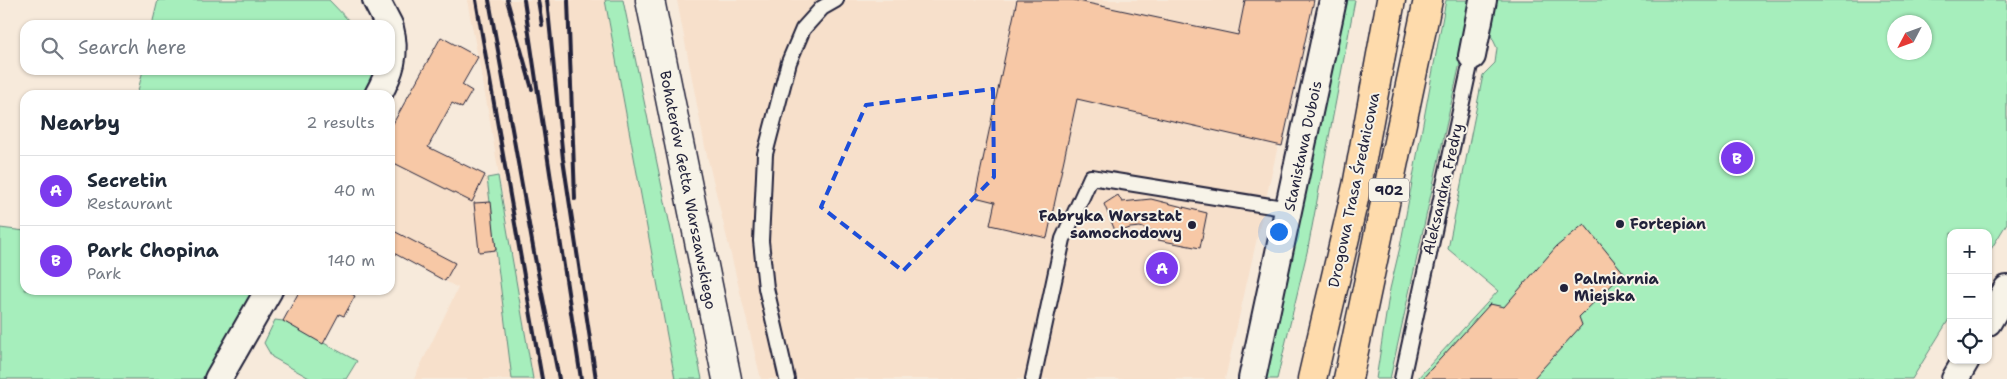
<!DOCTYPE html>
<meta charset="utf-8">
<style>
body{margin:0;font-family:"Shantell Sans",sans-serif;background:#f2f2f3;color:#1f2937}
.controls{position:absolute;right:15px;bottom:15px;display:grid;overflow:hidden;border-radius:10px;box-shadow:0 1px 4px #0004}
.controls button{width:45px;height:45px;display:grid;place-items:center;padding:0;border:0;border-bottom:1px solid #e0e1e3;background:#fff;color:#1f2937;font:25px sans-serif}
.compass{position:absolute;left:1887px;top:15px;width:45px;height:45px;border-radius:50%;background:#fff;box-shadow:0 1px 4px #0004;rotate:229deg}
.you{position:absolute;left:1278px;top:231px;width:18px;height:18px;margin:-12px;border:4px solid #fff;border-radius:50%;background:#1a73e8;box-shadow:0 0 0 8px #1a73e833}
.badge{display:grid;place-items:center;width:32px;height:32px;border-radius:50%;background:#7c3aed;color:#fff;font-size:16px;font-weight:700}
.pin{position:absolute;translate:-50% -50%;border:2px solid #fff;box-shadow:0 1px 5px #0006}
.list{margin:0;padding:0;list-style:none}
h2{display:flex;justify-content:space-between;align-items:center;height:65px;margin:0;padding:0 20px;font-size:21px}
h2 small{font-size:16px;font-weight:400;color:#747a83}
.list li{display:grid;grid-template-columns:32px 1fr auto;gap:15px;align-items:center;box-sizing:border-box;height:70px;padding:0 20px;border-top:1px solid #e0e1e3}
.list b{display:block;font-size:19px;white-space:nowrap}
.list p{margin:0;font-size:16px;white-space:nowrap;color:#747a83}
.list em{font-size:16px;font-style:normal;color:#747a83}
.icon{flex:none;width:28px;height:28px;fill:none;stroke:currentColor;stroke-width:2;stroke-linecap:round;stroke-linejoin:round}
.map{position:relative;flex:none;width:2007px;height:379px;overflow:hidden}
.search{position:absolute;background:#fff;box-shadow:0 1px 4px #0004;left:20px;top:20px;width:375px;height:55px;display:flex;align-items:center;gap:12px;box-sizing:border-box;padding:0 18px;border-radius:15px;color:#747a83;font-size:19px}
.panel{position:absolute;background:#fff;box-shadow:0 1px 4px #0004;left:20px;top:90px;width:375px;height:205px;border-radius:15px}
.map>svg:first-child{display:block}
.built{fill:#f7e0cb}
.green{fill:#a6eebc;stroke:#64887c;fill-rule:evenodd}
.building{fill:#f7c8a6;stroke:#22223b}
.lines{fill:none;stroke-linecap:round;stroke-linejoin:round}
.service-casing{stroke:#22223b;stroke-width:18}
.minor-casing{stroke:#22223b;stroke-width:30}
.secondary-casing{stroke:#22223b;stroke-width:31}
.primary-casing{stroke:#22223b;stroke-width:31}
.service{stroke:#f7f3e8;stroke-width:14}
.minor{stroke:#f7f3e8;stroke-width:26}
.secondary{stroke:#f7f3e8;stroke-width:28}
.primary{stroke:#fedbac;stroke-width:28}
.rail{stroke:#22223b;stroke-width:4}
.marked{fill:none;stroke:#1d4ed8;stroke-width:4;stroke-dasharray:10 6;stroke-linejoin:round}
.poi-dot{fill:#22223b;stroke:#f7f3e8;stroke-width:2}
.labels{text-anchor:middle;stroke-width:4;stroke-linejoin:round;paint-order:stroke}
.shield{fill:#f7f3e8;stroke:#62616f;stroke-width:1}
.shield-label{font-size:14px;font-weight:bold;fill:#22223b}
.street-label{font-size:15px;fill:#22223b;stroke:#f7f3e8}
.poi-label{font-size:15px;font-weight:bold;fill:#22223b;stroke:#f7f3e8;text-anchor:start}
</style>
<div class="map">
<svg width="2007" height="379" viewBox="0 0 2007 379">
<rect width="100%" height="100%" fill="#f7eadb"/>
<filter id="ink" filterUnits="userSpaceOnUse"><feTurbulence type="fractalNoise" baseFrequency=".02" numOctaves="2"/><feDisplacementMap in="SourceGraphic" scale="10" xChannelSelector="R" yChannelSelector="G"/><feConvolveMatrix kernelMatrix="1 2 1 2 8 2 1 2 1" color-interpolation-filters="sRGB"/></filter>
<g filter="url(#ink)">
<g class="built">
<path d="M467 0H605L675 379H533L489 115Z"/>
<path d="M677 0H1311L1225 379H761L705 147Z"/>
<path d="M390 128 487 178 512 379H414L458 288 390 251Z"/>
</g>
<g class="green">
<path d="M158 0H329L353 25H152Z"/>
<path d="M605 0H623L702 379H675Z"/>
<path d="M1344 0H1355L1308 248 1277 379H1264Z"/>
<path d="M1446 0H1474L1390 379H1376L1390 289 1400 247Z"/>
<path d="M1495 0H2007V223L1988 254V233H1951V316L1912 379H1417L1498 291 1448 249 1483 75 1495 63 1497 48 1489 31ZM1894 22H1924V52H1894Z"/>
<path d="M143 70H373L370 88 366 95H137Z"/>
<path d="M498 176 533 379H512L487 178Z"/>
<path d="M0 228 25 231V290H253L202 379H0Z"/>
<path d="M275 320 283 321 357 361 346 379H311L272 357 264 343Z"/>
</g>
<g class="building">
<path d="M1017 0H1073L1238 35 1245 0H1314L1282 146 1077 99 1047 238 990 225 995 202 975 197Z"/>
<path d="M441 37 478 57 462 85 472 91 462 108 452 103 428 147 485 175 472 202 390 161V129Z"/>
<path d="M1118 195 1122 202 1151 199 1207 213 1200 248 1158 240 1160 233 1140 227 1130 228 1116 233 1104 204Z"/>
<path d="M491 202 496 250 479 252 474 203Z"/>
<path d="M1584 224 1624 273 1579 317 1582 325 1533 379H1422L1490 304 1504 307 1556 247Z"/>
<path d="M390 229 455 263 445 281 390 251Z"/>
<path d="M300 290H345L355 296 344 316 339 314 323 344 283 321Z"/>
</g>
<g class="lines">
<g class="service-casing">
<g id="service">
<path d="M787 379 766 288 761 241 765 154 789 62 803 29 822 8 836 0"/>
<path d="M1033 379 1063 239 1091 177 1289 209"/>
<path d="M1402 379 1472 56"/>
</g>
</g>
<g class="minor-casing">
<g id="minor">
<path d="M376 0 389 25"/>
<path d="M1472 56 1483 0"/>
<path d="M378 95C390 73 397 54 390 28"/>
<path d="M1988 322 2007 289"/>
<path d="M218 379 269 290"/>
<path d="M1252 379 1333 0"/>
<path d="M1955 379 1966 360"/>
</g>
</g>
<g class="secondary-casing">
<path id="secondary" d="M650 0 727 379"/>
</g>
<g class="primary-casing">
<g id="primary">
<path d="M1312 379 1357 186 1391 0"/>
<path d="M1348 379 1428 0"/>
</g>
</g>
<use href="#service" class="service"/>
<use href="#minor" class="minor"/>
<use href="#secondary" class="secondary"/>
<use href="#primary" class="primary"/>
<g class="rail">
<path d="M476 0 542 379"/>
<path d="M489 0 535 258 559 379"/>
<path d="M507 0 532 89"/>
<path d="M524 0 581 379"/>
<path d="M538 0 542 25"/>
<path d="M547 0 563 159 596 379"/>
<path d="M568 0 575 199"/>
</g>
</g>
</g>
<path class="marked" d="M993 89 994 177 903 271 821 207 866 105Z"/>
<g class="poi-dot">
<circle cx="1620" cy="224" r="5"/>
<circle cx="1192" cy="225" r="5"/>
<circle cx="1564" cy="288" r="5"/>
</g>
<g class="labels">
<rect class="shield" x="1369" y="178.5" width="40" height="23" rx="4"/>
<g class="shield-label">
<text x="1389" y="195">902</text>
</g>
<g class="street-label">
<text transform="translate(1303 146) rotate(-78)" y="5">Stanisława Dubois</text>
<text transform="translate(1443 189) rotate(-77)" y="5">Aleksandra Fredry</text>
<text transform="translate(688 190) rotate(79)" y="5">Bohaterów Getta Warszawskiego</text>
<text transform="translate(1354 190) rotate(-78)" y="5">Drogowa Trasa Średnicowa</text>
</g>
<g class="poi-label">
<text x="1182" y="221" text-anchor="end">Fabryka Warsztat<tspan x="1182" dy="17">samochodowy</tspan></text>
<text x="1630" y="229">Fortepian</text>
<text x="1574" y="284">Palmiarnia<tspan x="1574" dy="17">Miejska</tspan></text>
</g>
</g>
</svg>
<div class="controls">
<button>+</button>
<button>−</button>
<button><svg class="icon" aria-label="locate" viewBox="0 0 24 24"><circle cx="12" cy="12" r="6"/><path d="M12 2v4M12 18v4M2 12h4M18 12h4"/></svg></button>
</div>
<svg class="compass" viewBox="-18 -18 36 36"><path d="M0-13l5 13h-10z" fill="#e53935"/><path d="M0 13l5-13h-10z" fill="#747a83"/></svg>
<div class="you"></div>
<div class="pin badge" style="left:1162px;top:268px">A</div>
<div class="pin badge" style="left:1737px;top:158px">B</div>
<div class="search"><svg class="icon" aria-label="search" viewBox="0 0 24 24"><circle cx="10" cy="10" r="6"/><path d="M15 15l6 6"/></svg>Search here</div>
<section class="panel">
<h2>Nearby<small>2 results</small></h2>
<ul class="list">
<li><span class="badge">A</span><div><b>Secretin</b><p>Restaurant</p></div><em>40 m</em></li>
<li><span class="badge">B</span><div><b>Park Chopina</b><p>Park</p></div><em>140 m</em></li>
</ul>
</section>
</div>
